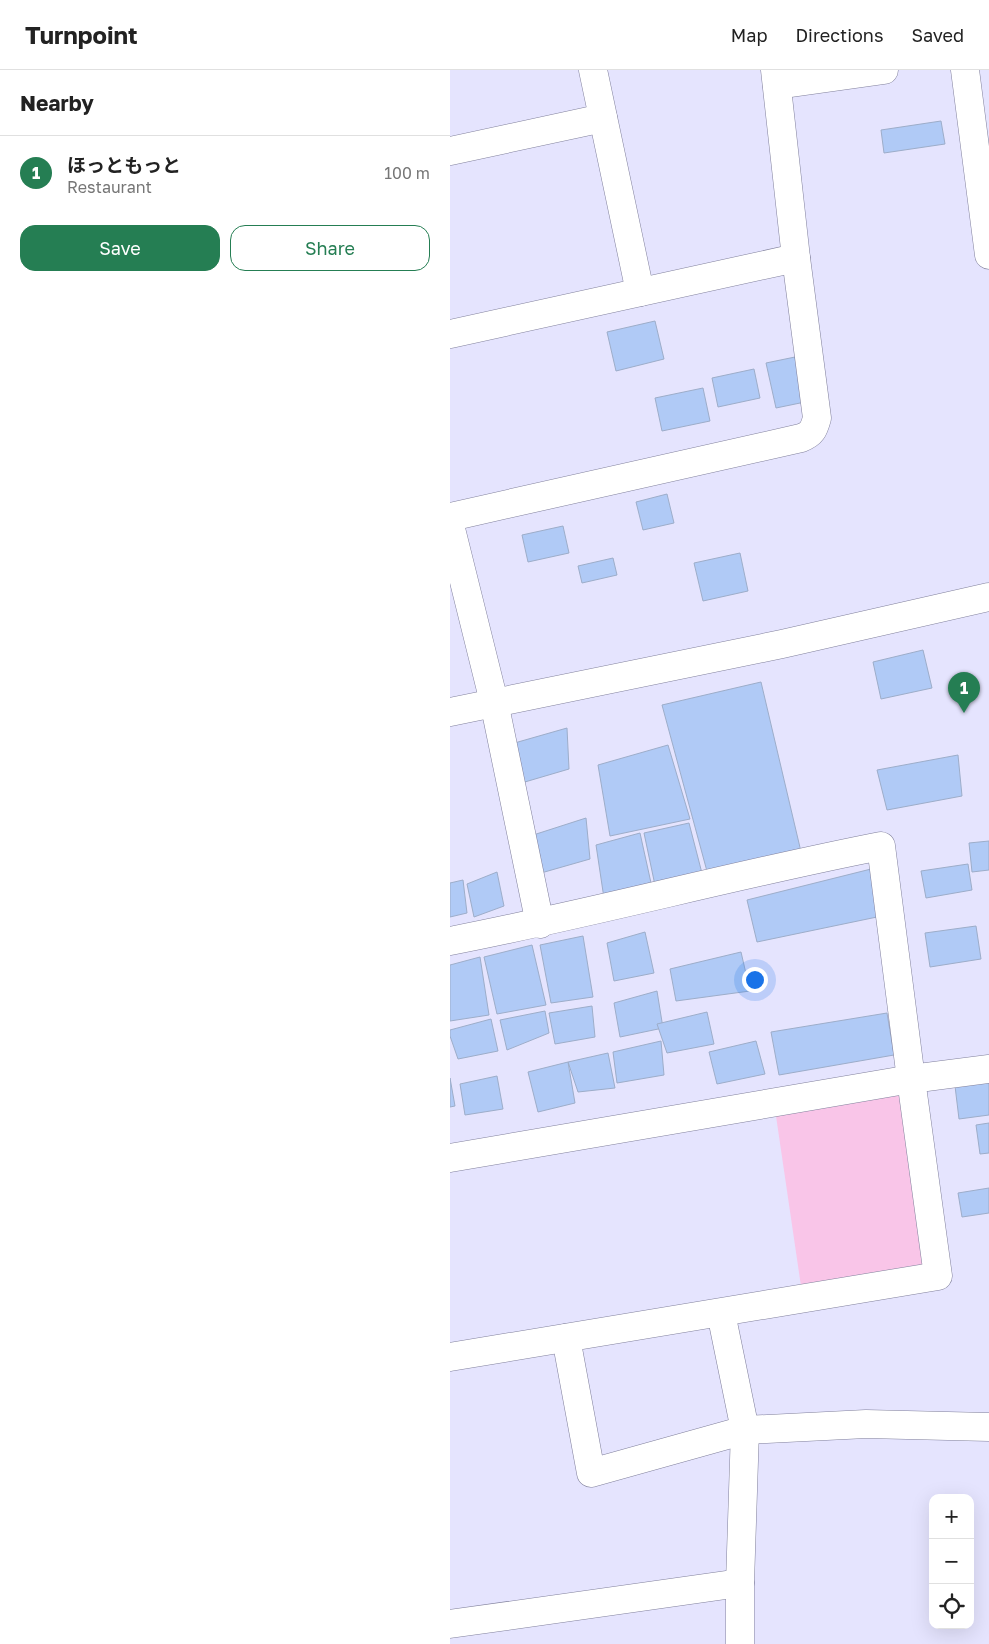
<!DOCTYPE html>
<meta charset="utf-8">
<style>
body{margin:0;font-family:"Golos Text","Noto Sans JP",sans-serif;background:#f2f2f2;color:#222}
.controls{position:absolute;right:15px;bottom:15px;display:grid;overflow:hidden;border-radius:10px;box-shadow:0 5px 20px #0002}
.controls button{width:45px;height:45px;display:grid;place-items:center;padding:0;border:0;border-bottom:1px solid #e0e0e0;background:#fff;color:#222;font:25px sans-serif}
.you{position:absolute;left:304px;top:909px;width:18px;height:18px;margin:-12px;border:4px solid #fff;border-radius:50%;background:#1a73e8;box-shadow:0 0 0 8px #1a73e833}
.badge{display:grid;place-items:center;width:32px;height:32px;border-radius:50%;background:#257e53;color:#fff;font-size:16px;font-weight:700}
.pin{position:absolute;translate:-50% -41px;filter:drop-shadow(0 1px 2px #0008)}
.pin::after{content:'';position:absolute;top:26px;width:18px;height:15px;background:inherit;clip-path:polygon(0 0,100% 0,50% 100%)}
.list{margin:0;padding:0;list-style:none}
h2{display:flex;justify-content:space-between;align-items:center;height:65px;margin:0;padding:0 20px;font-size:21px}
h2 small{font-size:16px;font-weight:400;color:#767676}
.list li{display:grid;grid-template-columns:32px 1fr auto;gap:15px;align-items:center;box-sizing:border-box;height:75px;padding:0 20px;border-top:1px solid #e0e0e0}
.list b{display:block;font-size:19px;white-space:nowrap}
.list p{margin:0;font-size:16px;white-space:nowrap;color:#767676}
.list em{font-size:16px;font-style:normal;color:#767676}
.actions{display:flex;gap:10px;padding:15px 20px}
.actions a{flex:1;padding:11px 0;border:1px solid #257e53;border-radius:15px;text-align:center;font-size:18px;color:#257e53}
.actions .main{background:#257e53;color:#fff}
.icon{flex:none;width:28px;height:28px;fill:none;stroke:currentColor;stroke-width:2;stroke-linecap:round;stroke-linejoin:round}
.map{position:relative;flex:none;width:539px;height:1574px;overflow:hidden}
header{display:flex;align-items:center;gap:30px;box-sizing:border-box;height:70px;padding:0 25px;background:#fff;border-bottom:1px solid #e0e0e0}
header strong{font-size:24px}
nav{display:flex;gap:28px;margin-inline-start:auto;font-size:18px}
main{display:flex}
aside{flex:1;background:#fff}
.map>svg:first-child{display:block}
.green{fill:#f9c5e8}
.building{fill:#b0caf6;stroke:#9dadc9}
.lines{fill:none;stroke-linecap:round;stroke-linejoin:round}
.minor-casing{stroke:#81809c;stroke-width:29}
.minor{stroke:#fff;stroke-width:28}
</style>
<header>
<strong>Turnpoint</strong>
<nav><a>Map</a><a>Directions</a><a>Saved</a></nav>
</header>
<main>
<aside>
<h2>Nearby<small></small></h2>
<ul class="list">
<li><span class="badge">1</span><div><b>ほっともっと</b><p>Restaurant</p></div><em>100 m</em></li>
</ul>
<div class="actions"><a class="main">Save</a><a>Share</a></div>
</aside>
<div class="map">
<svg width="539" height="1574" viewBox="0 0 539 1574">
<rect width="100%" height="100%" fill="#e5e4fe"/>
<path class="green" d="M454 1022 475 1204 352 1223 326 1046Z"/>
<g class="building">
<path d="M491 51 495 74 434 83 431 60Z"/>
<path d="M205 251 214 289 166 301 157 262Z"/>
<path d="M345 287 355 332 326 338 316 293Z"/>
<path d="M304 299 310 328 268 337 262 308Z"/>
<path d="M253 318 260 351 212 361 205 328Z"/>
<path d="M217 424 224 453 193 460 186 432Z"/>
<path d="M113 456 119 483 78 492 72 465Z"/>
<path d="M290 483 298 521 253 531 244 493Z"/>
<path d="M163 488 167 505 132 513 128 496Z"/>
<path d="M473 580 482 618 431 629 423 592Z"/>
<path d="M311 612 352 786 258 805 212 635Z"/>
<path d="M117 658 119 699 68 714 61 674Z"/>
<path d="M218 675 240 749 160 766 148 695Z"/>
<path d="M508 685 512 726 437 740 427 700Z"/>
<path d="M136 748 140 789 84 805 77 767Z"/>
<path d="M239 753 254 811 206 820 194 763Z"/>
<path d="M190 763 203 822 155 835 146 775Z"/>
<path d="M539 771V800L522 802 519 773Z"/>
<path d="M518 794 522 820 476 828 471 801Z"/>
<path d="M421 799 427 847 307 872 297 830Z"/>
<path d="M47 802 54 836 24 847 17 814Z"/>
<path d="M13 810 17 843 0 847V813Z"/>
<path d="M526 856 531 889 480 897 475 863Z"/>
<path d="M195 862 204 903 164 911 157 873Z"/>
<path d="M133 866 143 927 101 933 90 875Z"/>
<path d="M82 875 96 935 47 944 34 887Z"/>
<path d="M291 882 300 921 226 931 220 899Z"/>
<path d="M30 887 39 945 0 951V895Z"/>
<path d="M207 921 213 958 170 967 164 933Z"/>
<path d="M142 936 145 967 105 974 99 943Z"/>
<path d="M95 941 99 963 57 980 50 950Z"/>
<path d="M257 942 264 974 217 983 207 954Z"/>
<path d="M437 943 444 985 329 1005 321 962Z"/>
<path d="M41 949 48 981 8 989 0 966V960Z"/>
<path d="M211 971 214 1005 167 1013 163 982Z"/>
<path d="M306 971 315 1004 267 1014 259 982Z"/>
<path d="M158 983 165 1018 128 1022 118 992Z"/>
<path d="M118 992 125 1033 88 1042 78 1002Z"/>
<path d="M47 1006 53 1039 15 1045 10 1014Z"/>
<path d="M0 1008 5 1036 0 1037Z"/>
<path d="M539 1011V1045L509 1049 505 1016Z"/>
<path d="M539 1053V1083L530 1084 526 1055Z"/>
<path d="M539 1118V1143L512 1147 508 1123Z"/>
</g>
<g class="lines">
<g class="minor-casing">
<g id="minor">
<path d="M143 0 190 222"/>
<path d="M515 0 539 185"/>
<path d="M327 15 434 0"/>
<path d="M0 81 153 48"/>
<path d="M0 264 346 188"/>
<path d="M0 447 351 368C362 364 364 359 367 348L346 188 325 0"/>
<path d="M0 455 44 632 90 854"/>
<path d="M0 642 332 574 539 527"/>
<path d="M0 871C145 843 287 804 431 776L461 1009 488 1206 0 1287"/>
<path d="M0 1088 461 1009 539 999"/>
<path d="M271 1243 295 1360 290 1513V1574"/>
<path d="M116 1268 141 1403 295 1360 416 1354 539 1357"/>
<path d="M0 1554 290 1513"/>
</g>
</g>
<use href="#minor" class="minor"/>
</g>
</svg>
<div class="controls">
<button>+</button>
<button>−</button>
<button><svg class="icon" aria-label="locate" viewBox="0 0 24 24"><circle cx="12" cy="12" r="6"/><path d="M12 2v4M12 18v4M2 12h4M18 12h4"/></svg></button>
</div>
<div class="you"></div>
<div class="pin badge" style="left:514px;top:643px">1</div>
</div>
</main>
